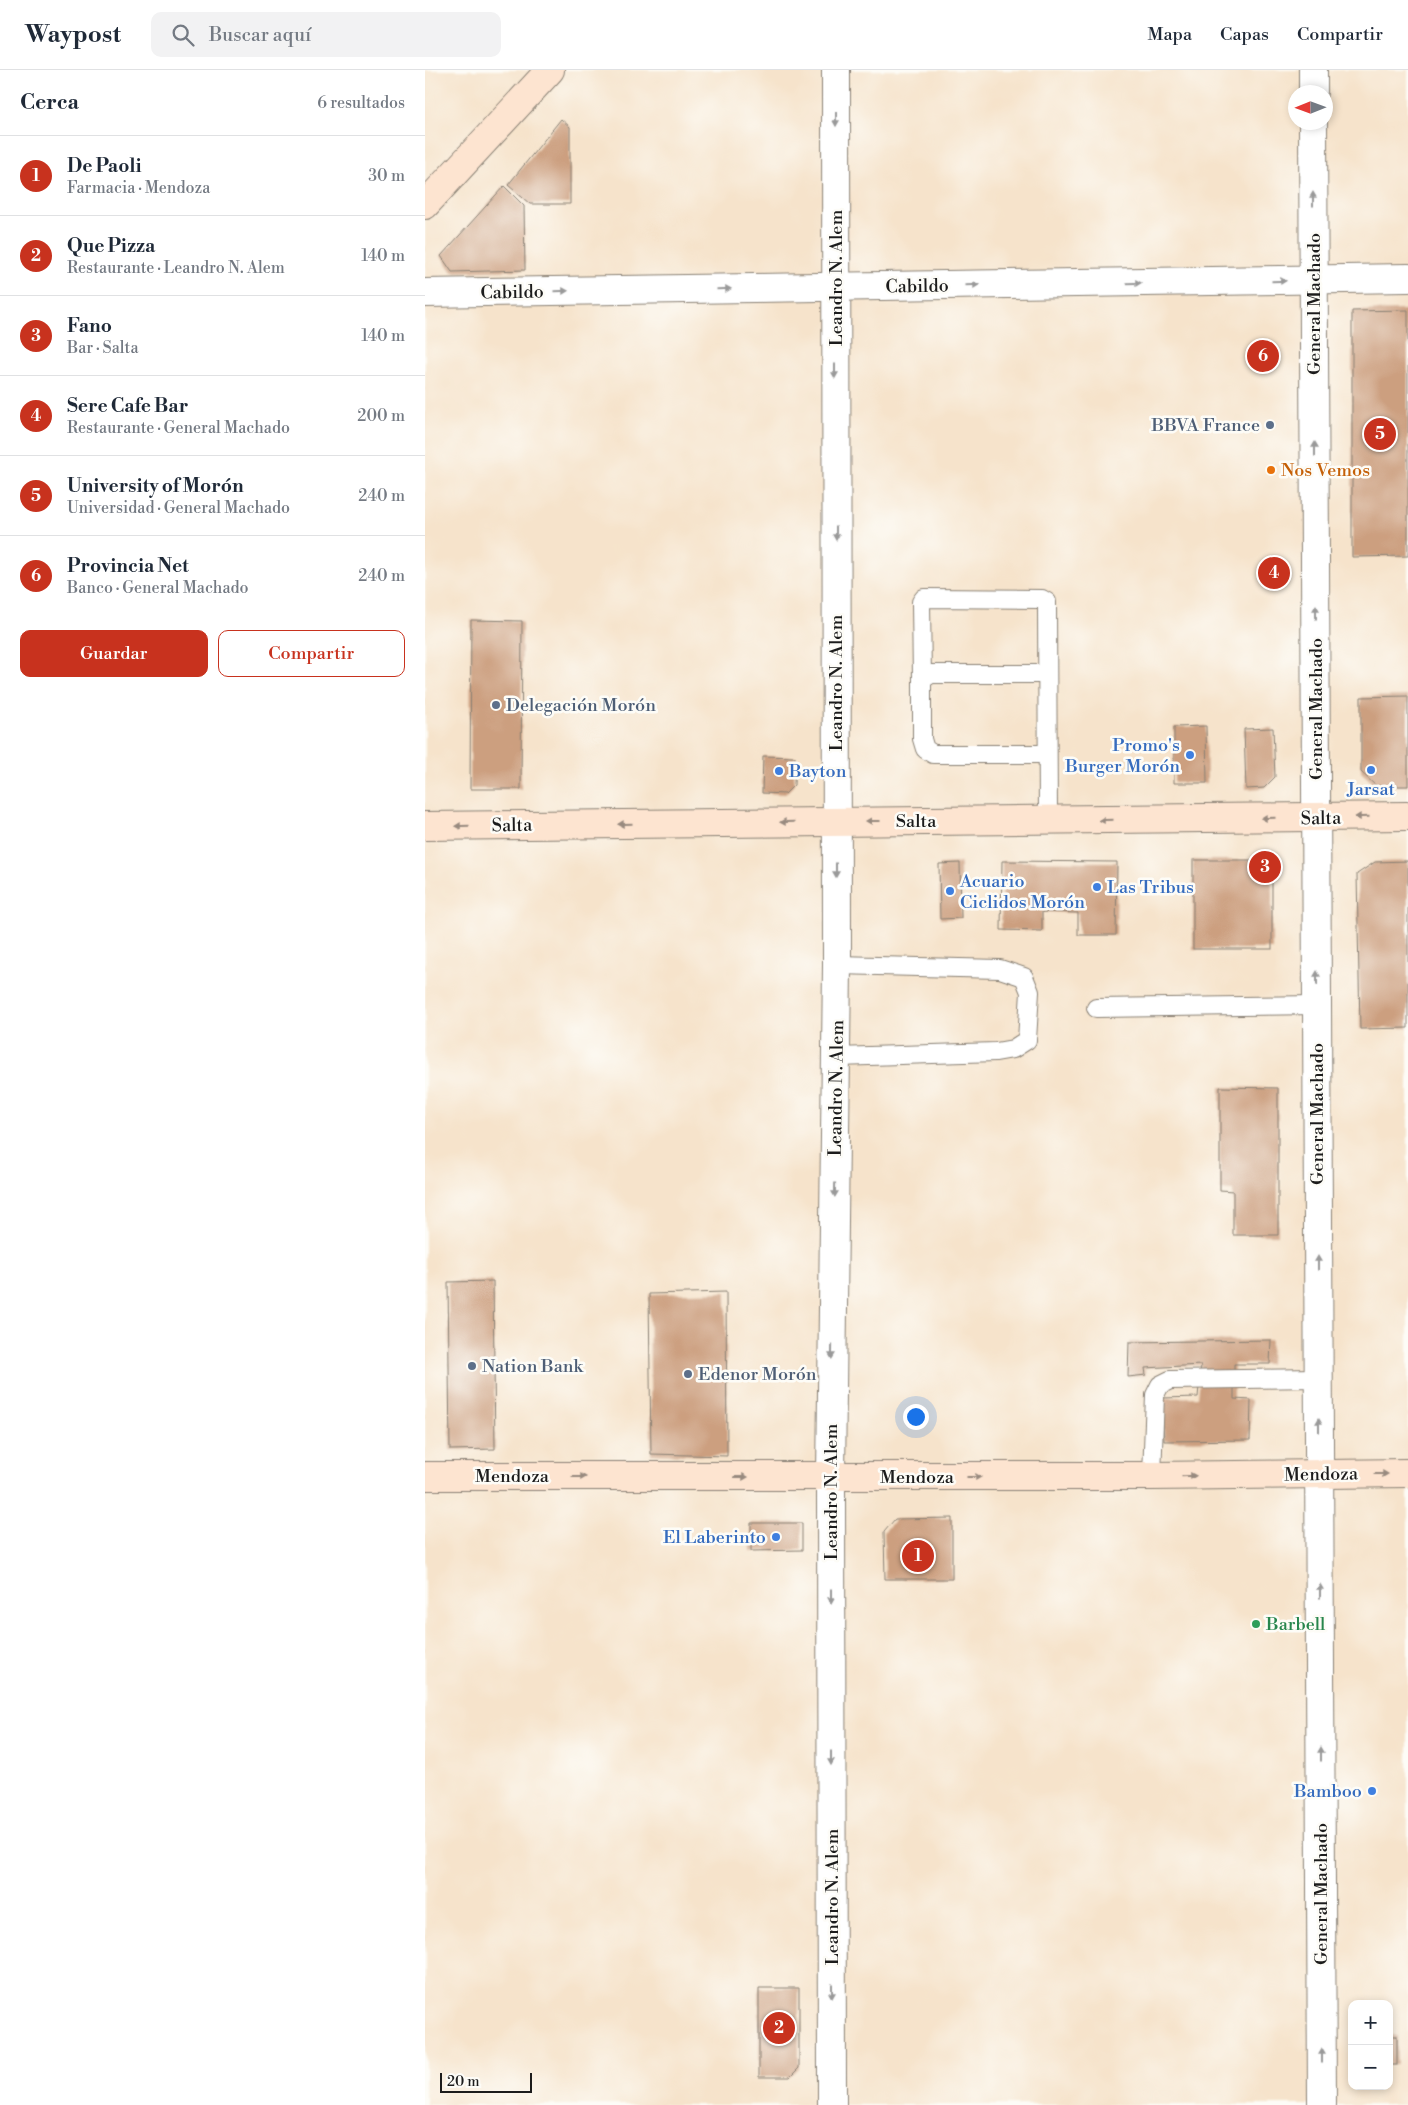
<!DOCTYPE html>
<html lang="es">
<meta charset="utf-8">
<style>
body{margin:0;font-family:"Libre Bodoni",serif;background:#f2f2f3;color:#1f2937}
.controls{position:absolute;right:15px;bottom:15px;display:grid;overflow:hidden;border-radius:10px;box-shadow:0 2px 8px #0003}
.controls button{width:45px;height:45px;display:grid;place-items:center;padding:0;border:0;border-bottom:1px solid #e0e1e3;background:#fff;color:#1f2937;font:25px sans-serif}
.compass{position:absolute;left:863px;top:15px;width:45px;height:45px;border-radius:50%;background:#fff;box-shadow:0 2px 8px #0003;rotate:269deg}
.scale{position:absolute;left:15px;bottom:12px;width:92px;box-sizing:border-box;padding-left:5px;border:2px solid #1c1c1c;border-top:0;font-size:14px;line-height:18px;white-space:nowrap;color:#1c1c1c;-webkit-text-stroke:4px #fdfcf7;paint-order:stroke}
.you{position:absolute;left:490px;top:1346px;width:18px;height:18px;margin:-12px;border:4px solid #fff;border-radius:50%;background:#1a73e8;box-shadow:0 0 0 8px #1a73e833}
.badge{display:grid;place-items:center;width:32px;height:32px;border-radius:50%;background:#c8321e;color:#fff;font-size:16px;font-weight:700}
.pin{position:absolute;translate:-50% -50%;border:2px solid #fff;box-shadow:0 1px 5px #0006}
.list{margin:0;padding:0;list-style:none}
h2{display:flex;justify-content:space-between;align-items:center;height:65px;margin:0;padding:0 20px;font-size:21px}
h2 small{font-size:16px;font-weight:400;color:#747a83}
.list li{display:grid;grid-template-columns:32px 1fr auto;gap:15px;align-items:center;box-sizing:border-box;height:80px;padding:0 20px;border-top:1px solid #e0e1e3}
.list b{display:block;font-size:19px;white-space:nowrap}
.list p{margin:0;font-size:16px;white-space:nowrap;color:#747a83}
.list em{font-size:16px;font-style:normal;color:#747a83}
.actions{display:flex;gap:10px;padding:15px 20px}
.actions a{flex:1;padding:11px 0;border:1px solid #c8321e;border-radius:10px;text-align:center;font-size:18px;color:#c8321e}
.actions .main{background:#c8321e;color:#fff}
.icon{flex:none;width:28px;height:28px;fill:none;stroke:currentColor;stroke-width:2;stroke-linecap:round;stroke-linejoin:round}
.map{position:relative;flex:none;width:983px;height:2035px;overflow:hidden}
header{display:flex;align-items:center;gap:30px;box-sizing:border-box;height:70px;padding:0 25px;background:#fff;border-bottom:1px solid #e0e1e3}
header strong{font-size:24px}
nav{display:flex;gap:28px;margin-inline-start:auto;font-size:18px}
.search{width:350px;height:45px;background:#f2f2f3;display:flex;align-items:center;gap:12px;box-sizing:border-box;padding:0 18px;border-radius:10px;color:#747a83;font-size:19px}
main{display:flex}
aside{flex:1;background:#fff}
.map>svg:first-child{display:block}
.building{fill:#cc9f7f}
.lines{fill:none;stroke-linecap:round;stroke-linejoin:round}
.lane-casing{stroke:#898074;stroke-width:20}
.street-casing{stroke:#898074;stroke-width:30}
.secondary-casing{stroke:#898074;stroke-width:30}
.lane{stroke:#fff;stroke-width:18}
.street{stroke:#fff;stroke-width:28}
.secondary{stroke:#fde4d0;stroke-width:28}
.oneway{fill:#999}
.oneway2{fill:#988a7f}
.service-dot{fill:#5c6f8a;stroke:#fdfcf7;stroke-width:2}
.food-dot{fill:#e8710a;stroke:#fdfcf7;stroke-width:2}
.shop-dot{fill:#3f7fe0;stroke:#fdfcf7;stroke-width:2}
.leisure-dot{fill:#2e9e5b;stroke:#fdfcf7;stroke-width:2}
.labels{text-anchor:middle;stroke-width:5;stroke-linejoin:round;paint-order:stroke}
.street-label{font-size:18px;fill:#1c1c1c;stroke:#fdfcf7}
.service-label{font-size:18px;fill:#4e5e75;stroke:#fdfcf7;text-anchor:start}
.food-label{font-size:18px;fill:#c56008;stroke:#fdfcf7;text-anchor:start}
.shop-label{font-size:18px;fill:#366cbe;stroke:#fdfcf7;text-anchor:end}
.leisure-label{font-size:18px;fill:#27864d;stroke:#fdfcf7;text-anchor:start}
</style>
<header>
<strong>Waypost</strong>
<div class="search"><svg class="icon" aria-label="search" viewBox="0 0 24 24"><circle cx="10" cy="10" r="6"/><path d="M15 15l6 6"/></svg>Buscar aquí</div>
<nav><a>Mapa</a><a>Capas</a><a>Compartir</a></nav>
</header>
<main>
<aside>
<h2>Cerca<small>6 resultados</small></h2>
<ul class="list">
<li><span class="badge">1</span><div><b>De Paoli</b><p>Farmacia · Mendoza</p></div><em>30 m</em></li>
<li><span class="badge">2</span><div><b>Que Pizza</b><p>Restaurante · Leandro N. Alem</p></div><em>140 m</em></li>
<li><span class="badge">3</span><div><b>Fano</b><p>Bar · Salta</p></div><em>140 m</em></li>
<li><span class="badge">4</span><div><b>Sere Cafe Bar</b><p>Restaurante · General Machado</p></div><em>200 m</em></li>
<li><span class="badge">5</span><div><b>University of Morón</b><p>Universidad · General Machado</p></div><em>240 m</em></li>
<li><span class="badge">6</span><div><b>Provincia Net</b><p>Banco · General Machado</p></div><em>240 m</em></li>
</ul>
<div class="actions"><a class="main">Guardar</a><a>Compartir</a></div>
</aside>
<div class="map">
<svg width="983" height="2035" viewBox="0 0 983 2035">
<rect width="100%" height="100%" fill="#fdfcf7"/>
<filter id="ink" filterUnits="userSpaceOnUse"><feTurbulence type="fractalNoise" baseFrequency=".02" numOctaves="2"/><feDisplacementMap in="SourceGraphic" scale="10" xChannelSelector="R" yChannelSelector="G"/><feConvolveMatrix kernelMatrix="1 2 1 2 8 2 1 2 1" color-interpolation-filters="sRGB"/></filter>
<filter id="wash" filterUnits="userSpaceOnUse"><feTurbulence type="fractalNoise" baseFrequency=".0096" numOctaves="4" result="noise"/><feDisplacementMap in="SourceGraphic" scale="20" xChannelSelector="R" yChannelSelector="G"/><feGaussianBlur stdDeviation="1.12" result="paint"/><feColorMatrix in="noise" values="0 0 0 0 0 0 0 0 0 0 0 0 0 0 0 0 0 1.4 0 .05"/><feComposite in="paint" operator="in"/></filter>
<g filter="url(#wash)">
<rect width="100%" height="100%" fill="#f6e3cb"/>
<g id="blocks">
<g class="building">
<path d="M136 49 145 57V134H105L83 115Z"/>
<path d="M79 116 99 136 100 200 27 202 16 186Z"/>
<path d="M983 240V486L927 487V241Z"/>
<path d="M46 550 97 551 96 719H45Z"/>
<path d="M983 626V716H951L936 702V627Z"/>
<path d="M781 656 782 713H749V657Z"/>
<path d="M848 658 850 707 839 718 821 719 819 659Z"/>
<path d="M338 686 370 687 369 715 360 724 337 723Z"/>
<rect x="768" y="790" width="79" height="89"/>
<path d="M577 791 692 792 691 865H653V843L617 842V861L576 860Z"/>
<path d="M983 791V958L935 959 932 804 950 792Z"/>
<path d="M535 793 536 848 515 849 514 794Z"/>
<path d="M795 1017 853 1018V1165H808V1121L795 1120Z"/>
<path d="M68 1211 70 1379 25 1380 23 1212Z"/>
<path d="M301 1222 302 1386 226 1384 224 1224Z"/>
<path d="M846 1270 845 1294H809V1329L826 1330 825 1370 739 1371 737 1328 773 1327 776 1295 720 1298 721 1305 703 1307 704 1272Z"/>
<path d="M527 1448V1509H460L459 1462 470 1449Z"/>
<path d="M326 1453H377V1480L326 1481Z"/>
<path d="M334 1918H374V1998L365 2007H334Z"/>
<rect x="964" y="1966" width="8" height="29"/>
</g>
</g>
</g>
<g filter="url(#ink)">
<use href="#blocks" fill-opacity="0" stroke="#898074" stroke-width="1"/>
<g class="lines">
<g class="lane-casing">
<g id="lane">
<path d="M621 604H506L497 610V669L500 679 508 684H622"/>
<path d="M497 610 496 532 499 528 617 529 622 532 623 750"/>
<path d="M671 938 892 935"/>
<path d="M412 987 571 982 588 979 602 970 605 922 599 907 575 899 412 895"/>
<path d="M727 1406 730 1325 735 1315 745 1310 894 1308"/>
</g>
</g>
<g class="street-casing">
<g id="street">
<path d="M888 0V22"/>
<path d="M888 52 897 2035"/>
<path d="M0 223 983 208"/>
<path d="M407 2035 406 1407 412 895 411 0"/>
</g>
</g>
<g class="secondary-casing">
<g id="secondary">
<path d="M0 135 125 0"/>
<path d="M0 756 983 746"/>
<path d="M0 1406H727L983 1403"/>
</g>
</g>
<use href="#lane" class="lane"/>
<use href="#street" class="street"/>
<use href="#secondary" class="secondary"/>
</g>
<defs><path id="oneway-solid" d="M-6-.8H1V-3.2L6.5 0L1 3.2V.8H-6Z" transform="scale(1.25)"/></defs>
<g class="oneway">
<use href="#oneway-solid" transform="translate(411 49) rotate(90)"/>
<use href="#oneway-solid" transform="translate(888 129) rotate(-90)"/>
<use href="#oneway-solid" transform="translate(854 211) rotate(-1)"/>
<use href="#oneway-solid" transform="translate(709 213) rotate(-1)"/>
<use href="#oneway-solid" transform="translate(547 215) rotate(-1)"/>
<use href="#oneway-solid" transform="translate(299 219) rotate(-1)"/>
<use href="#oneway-solid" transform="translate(136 221) rotate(-1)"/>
<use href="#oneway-solid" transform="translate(410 301) rotate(90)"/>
<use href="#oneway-solid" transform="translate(890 379) rotate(-90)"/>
<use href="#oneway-solid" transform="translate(411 463) rotate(90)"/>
<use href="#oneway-solid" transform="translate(891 542) rotate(-90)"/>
<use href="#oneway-solid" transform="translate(411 800) rotate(90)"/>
<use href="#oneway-solid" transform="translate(892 908) rotate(-90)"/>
<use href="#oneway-solid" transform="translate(410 1120) rotate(91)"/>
<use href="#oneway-solid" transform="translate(893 1193) rotate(-90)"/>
<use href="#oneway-solid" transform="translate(407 1282) rotate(91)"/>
<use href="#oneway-solid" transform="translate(894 1355) rotate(-90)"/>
<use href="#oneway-solid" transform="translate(895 1521) rotate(-90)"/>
<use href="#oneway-solid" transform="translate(406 1526) rotate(90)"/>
<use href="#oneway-solid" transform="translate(896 1684) rotate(-90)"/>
<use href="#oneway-solid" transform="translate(406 1688) rotate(90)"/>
<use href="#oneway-solid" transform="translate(407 1921) rotate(90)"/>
<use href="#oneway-solid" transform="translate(897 1986) rotate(-90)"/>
</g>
<g class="oneway2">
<use href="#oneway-solid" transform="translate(937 747) rotate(179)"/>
<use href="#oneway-solid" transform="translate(843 748) rotate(179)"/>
<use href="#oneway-solid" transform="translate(681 750) rotate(179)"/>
<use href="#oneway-solid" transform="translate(448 751) rotate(180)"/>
<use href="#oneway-solid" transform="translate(362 752) rotate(179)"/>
<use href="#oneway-solid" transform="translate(200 754) rotate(179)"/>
<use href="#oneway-solid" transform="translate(37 756) rotate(179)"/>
<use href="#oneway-solid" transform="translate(956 1404)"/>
<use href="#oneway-solid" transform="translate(764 1406) rotate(-1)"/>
<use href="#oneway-solid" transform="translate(154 1407)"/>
<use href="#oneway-solid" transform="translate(316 1407)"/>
<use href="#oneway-solid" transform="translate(549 1407)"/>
</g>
</g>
<g class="service-dot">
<circle cx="845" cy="355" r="5"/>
<circle cx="71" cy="635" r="5"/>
<circle cx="47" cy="1296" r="5"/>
<circle cx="263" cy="1304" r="5"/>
</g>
<circle class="food-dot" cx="846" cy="400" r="5"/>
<g class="shop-dot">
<circle cx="765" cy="685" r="5"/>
<circle cx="946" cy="700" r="5"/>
<circle cx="354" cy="701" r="5"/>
<circle cx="672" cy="817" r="5"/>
<circle cx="525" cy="821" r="5"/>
<circle cx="351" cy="1467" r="5"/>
<circle cx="947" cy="1721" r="5"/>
</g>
<circle class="leisure-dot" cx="831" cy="1554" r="5"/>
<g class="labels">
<g class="street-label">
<text transform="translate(411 208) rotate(-90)" y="6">Leandro N. Alem</text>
<text transform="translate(492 216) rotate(-1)" y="6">Cabildo</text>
<text transform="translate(87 222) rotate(-1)" y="6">Cabildo</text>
<text transform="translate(889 234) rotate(-90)" y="6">General Machado</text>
<text transform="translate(411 613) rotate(-90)" y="6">Leandro N. Alem</text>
<text transform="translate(891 639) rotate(-90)" y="6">General Machado</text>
<text transform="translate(896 748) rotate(-1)" y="6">Salta</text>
<text x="491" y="757">Salta</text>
<text transform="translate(87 755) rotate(-1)" y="6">Salta</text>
<text transform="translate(411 1018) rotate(-89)" y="6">Leandro N. Alem</text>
<text transform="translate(892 1044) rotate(-90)" y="6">General Machado</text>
<text transform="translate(896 1404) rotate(-1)" y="6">Mendoza</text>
<text x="87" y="1412">Mendoza</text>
<text x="492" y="1413">Mendoza</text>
<text transform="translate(406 1422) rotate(-90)" y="6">Leandro N. Alem</text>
<text transform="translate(896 1824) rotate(-90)" y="6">General Machado</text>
<text transform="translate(407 1827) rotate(-90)" y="6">Leandro N. Alem</text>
</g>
<g class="service-label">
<text x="835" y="361" text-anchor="end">BBVA France</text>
<text x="81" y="641">Delegación Morón</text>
<text x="57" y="1302">Nation Bank</text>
<text x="273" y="1310">Edenor Morón</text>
</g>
<g class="food-label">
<text x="856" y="406">Nos Vemos</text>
</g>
<g class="shop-label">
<text x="755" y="681">Promo's<tspan x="755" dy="21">Burger Morón</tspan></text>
<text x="364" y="707" text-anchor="start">Bayton</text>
<text x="946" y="725" text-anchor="middle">Jarsat</text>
<text x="535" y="817" text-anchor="start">Acuario<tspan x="535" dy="21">Ciclidos Morón</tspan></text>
<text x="682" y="823" text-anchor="start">Las Tribus</text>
<text x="341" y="1473">El Laberinto</text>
<text x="937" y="1727">Bamboo</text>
</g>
<g class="leisure-label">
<text x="841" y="1560">Barbell</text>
</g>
</g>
</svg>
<div class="controls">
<button>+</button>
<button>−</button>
</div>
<svg class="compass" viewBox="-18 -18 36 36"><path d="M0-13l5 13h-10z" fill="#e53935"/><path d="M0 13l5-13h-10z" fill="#747a83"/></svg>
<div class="scale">20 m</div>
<div class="you"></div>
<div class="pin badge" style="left:493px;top:1486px">1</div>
<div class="pin badge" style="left:354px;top:1958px">2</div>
<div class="pin badge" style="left:840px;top:797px">3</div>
<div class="pin badge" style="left:849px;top:503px">4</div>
<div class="pin badge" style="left:955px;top:364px">5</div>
<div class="pin badge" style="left:838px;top:286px">6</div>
</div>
</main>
